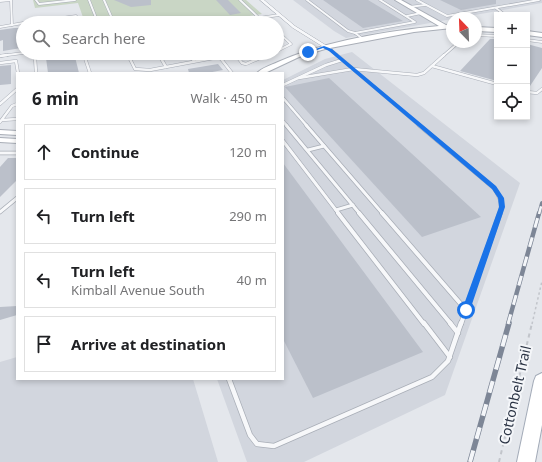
<!DOCTYPE html>
<meta charset="utf-8">
<style>
body{margin:0;font-family:"Noto Sans",sans-serif;background:#f2f2f2;color:#202124}
.controls{position:absolute;right:12px;top:12px;display:grid;overflow:hidden;border-radius:0px;box-shadow:0 2px 6px #0003}
.controls button{width:36px;height:36px;display:grid;place-items:center;padding:0;border:0;border-bottom:1px solid #e0e0e0;background:#fff;color:#202124;font:20px sans-serif}
.compass{position:absolute;left:446px;top:12px;width:36px;height:36px;border-radius:50%;background:#fff;box-shadow:0 2px 6px #0003;rotate:337deg}
.stop{position:absolute;width:12px;height:12px;margin:-9px;border:3px solid #1a73e8;border-radius:50%;background:#fff}
.stop.end{background:#1a73e8;border-color:#fff;box-shadow:0 1px 4px #0008}
.list{margin:0;padding:0;list-style:none}
h2{display:flex;justify-content:space-between;align-items:center;height:52px;margin:0;padding:0 16px;font-size:17px}
h2 small{font-size:13px;font-weight:400;color:#757577}
.list li{display:grid;grid-template-columns:26px 1fr auto;gap:12px;align-items:center;box-sizing:border-box;height:56px;margin:0 8px 8px;padding:0 8px;border:1px solid #e0e0e0;border-radius:0px}
.list b{display:block;font-size:15px;white-space:nowrap}
.list p{margin:0;font-size:13px;white-space:nowrap;color:#757577}
.list em{font-size:13px;font-style:normal;color:#757577}
.icon{flex:none;width:22px;height:22px;fill:none;stroke:currentColor;stroke-width:2;stroke-linecap:round;stroke-linejoin:round}
.map{position:relative;flex:none;width:542px;height:462px;overflow:hidden}
.search{position:absolute;background:#fff;box-shadow:0 2px 6px #0003;left:16px;top:16px;width:268px;height:44px;display:flex;align-items:center;gap:10px;box-sizing:border-box;padding:0 14px;border-radius:22px;color:#757577;font-size:15px}
.panel{position:absolute;background:#fff;box-shadow:0 2px 6px #0003;left:16px;top:72px;width:268px;height:308px;border-radius:0px}
.map>svg:first-child{display:block}
.built{fill:#d2d6de}
.green{fill:#c9d6c5}
.building{fill:#bbc0ca}
.lines{fill:none;stroke-linecap:round;stroke-linejoin:round}
.lane-far4-casing{stroke:#a9aeb7;stroke-width:3}
.lane-far3-casing{stroke:#a9aeb7;stroke-width:3.5}
.lane-far2-casing{stroke:#a9aeb7;stroke-width:4.5}
.lane-far1-casing{stroke:#a9aeb7;stroke-width:5.5}
.lane-casing{stroke:#a9aeb7;stroke-width:6}
.street-casing{stroke:#a9aeb7;stroke-width:1}
.secondary-casing{stroke:#a9aeb7;stroke-width:2}
.primary-casing{stroke:#a3abb8;stroke-width:2}
.path-far1{stroke:#c2c5cb;stroke-width:1.5;stroke-dasharray:2.5 2.5;stroke-linecap:butt}
.path{stroke:#c2c5cb;stroke-width:2;stroke-dasharray:4 4;stroke-linecap:butt}
.lane-far4{stroke:#f7f8fa;stroke-width:2}
.lane-far3{stroke:#f7f8fa;stroke-width:2.5}
.lane-far2{stroke:#f7f8fa;stroke-width:3}
.lane-far1{stroke:#f7f8fa;stroke-width:4}
.lane{stroke:#f7f8fa;stroke-width:4.5}
.street{fill:#f7f8fa;fill-rule:evenodd}
.secondary{fill:#fff;fill-rule:evenodd}
.primary{fill:#fff;fill-rule:evenodd}
.rail-far2-casing{stroke:#7d8696;stroke-width:4}
.rail-far1-casing{stroke:#7d8696;stroke-width:4.5}
.rail-casing{stroke:#7d8696;stroke-width:5.5}
.rail-far2{stroke:#f4f6f9;stroke-width:2.5;stroke-dasharray:8;stroke-linecap:butt}
.rail-far1{stroke:#f4f6f9;stroke-width:3;stroke-dasharray:10;stroke-linecap:butt}
.rail{stroke:#f4f6f9;stroke-width:4;stroke-dasharray:12;stroke-linecap:butt}
.route{fill:#1a73e8}
.labels{text-anchor:middle;stroke-width:4;stroke-linejoin:round;paint-order:stroke}
.near-street-label{font-size:14px;fill:#2b3445;stroke:#f4f6f9}
</style>
<div class="map">
<svg width="542" height="462" viewBox="0 0 542 462">
<rect width="100%" height="100%" fill="#e4e7ec"/>
<g class="built">
<path d="M293 0H542V3L346 38 334 31Z"/>
<path d="M352 52 520 183 445 395 304 462H247L217 379H283V80L325 59Z"/>
<path d="M17 357V379H193L218 462H0V362Z"/>
</g>
<path class="green" d="M33 0H246L262 14 205 23H85L78 3 35 8Z"/>
<g class="building">
<path d="M114 0H151V5L131 7Z"/>
<path d="M216 0H228L241 13 230 15Z"/>
<path d="M323 0H368L403 21 363 28Z"/>
<path d="M440 0H496V4L461 10Z"/>
<path d="M14 28H20L21 48 3 51V40L0 41V30Z"/>
<path d="M490 39H497V81L460 71Z"/>
<path d="M527 44 542 48V68L528 89Z"/>
<path d="M65 53H74L79 73H48L46 58 63 55Z"/>
<path d="M218 64 223 70 207 73H189L188 69Z"/>
<path d="M11 65V84L0 85V66Z"/>
<path d="M329 78 481 217 422 237 285 87Z"/>
<path d="M8 158H17V180L0 197V167Z"/>
<path d="M283 163 423 352 313 398 283 339Z"/>
<path d="M17 306V315L0 320V307Z"/>
</g>
<g class="lines">
<g class="lane-far4-casing">
<g id="lane-far4">
<path d="M36 0 39 4 75 0"/>
<path d="M89 0 98 23"/>
<path d="M104 0 114 23"/>
<path d="M240 0 259 18"/>
<path d="M307 0 348 31 355 33 363 39"/>
<path d="M417 0 447 16 539 0"/>
<path d="M0 1 11 0 12 25"/>
<path d="M409 7 425 5"/>
<path d="M496 8 505 15"/>
<path d="M407 16 421 13"/>
<path d="M26 23 76 16 78 23"/>
<path d="M227 23 279 15"/>
<path d="M255 23 266 21 268 23"/>
<path d="M0 27 23 23"/>
<path d="M277 31 291 44 277 51"/>
<path d="M355 33 415 22 380 0"/>
<path d="M476 35 497 36"/>
<path d="M527 40 542 42"/>
<path d="M331 50 338 56"/>
<path d="M83 53 84 56"/>
<path d="M127 53 129 56"/>
<path d="M158 53 160 56"/>
<path d="M188 53 190 56"/>
<path d="M216 53 218 56"/>
<path d="M234 53 236 56"/>
<path d="M0 56 23 53"/>
<path d="M41 56 63 53"/>
<path d="M265 56 272 53"/>
<path d="M443 56 459 42"/>
</g>
</g>
<g class="lane-far3-casing">
<g id="lane-far3">
<path d="M84 55 90 73"/>
<path d="M128 55 135 69 150 70 219 57"/>
<path d="M159 55 166 67"/>
<path d="M190 55 194 61"/>
<path d="M218 55 232 73"/>
<path d="M236 55 242 63 246 64 267 55"/>
<path d="M337 55 353 69 417 75 424 73 444 55"/>
<path d="M0 56 7 55"/>
<path d="M221 59 237 56"/>
<path d="M0 63 16 61 18 73"/>
<path d="M432 66 497 84"/>
<path d="M36 73 35 57 48 55"/>
<path d="M299 78 353 69 420 126"/>
<path d="M283 85 326 65 342 60"/>
<path d="M527 92 537 93 542 89"/>
<path d="M283 98 307 126"/>
<path d="M0 104 17 89"/>
<path d="M2 120 17 119"/>
<path d="M283 121 287 126"/>
<path d="M0 122 12 106 17 104"/>
</g>
</g>
<g class="lane-far2-casing">
<g id="lane-far2">
<path d="M286 125 360 214"/>
<path d="M306 125 383 214"/>
<path d="M419 125 494 188C500 197 503 203 500 214"/>
<path d="M283 141 339 214"/>
<path d="M308 150 324 146"/>
<path d="M0 153H17"/>
<path d="M336 210 353 205"/>
<path d="M0 212 17 198"/>
</g>
</g>
<g class="lane-far1-casing">
<g id="lane-far1">
<path d="M338 213 424 324"/>
<path d="M359 213 451 324"/>
<path d="M382 213 466 310"/>
<path d="M461 324 500 213"/>
</g>
</g>
<g class="lane-casing">
<g id="lane">
<path d="M424 323 450 357"/>
<path d="M450 323 458 333"/>
<path d="M229 379 250 435 257 444 274 446 432 377 448 361 461 323"/>
</g>
</g>
<g class="street-casing">
<path id="street" d="M260 0H264L295 26 332 49V51H330L293 28Z"/>
</g>
<g class="secondary-casing">
<g id="secondary">
<path d="M395 0H401L446 25 452 24V28L414 32 325 49 299 57 265 73H257C262 68 271 65 278 62 325 41 387 31 439 26Z"/>
<path d="M476 27 497 28V32L476 31Z"/>
<path d="M527 31 542 33V37L527 35Z"/>
<path d="M0 130 17 131V135L0 134Z"/>
<path d="M0 138 17 139V143L0 142Z"/>
</g>
</g>
<g class="primary-casing">
<path id="primary" d="M542 373V425L535 462H517L534 381 536 376Z"/>
</g>
<path class="path-far1" d="M532 324 542 281"/>
<path class="path" d="M499 462 532 323"/>
<use href="#lane-far4" class="lane-far4"/>
<use href="#lane-far3" class="lane-far3"/>
<use href="#lane-far2" class="lane-far2"/>
<use href="#lane-far1" class="lane-far1"/>
<use href="#lane" class="lane"/>
<use href="#street" class="street"/>
<use href="#secondary" class="secondary"/>
<use href="#primary" class="primary"/>
<g class="rail-far2-casing">
<path id="rail-far2" d="M539 214 542 203"/>
</g>
<g class="rail-far1-casing">
<path id="rail-far1" d="M508 324 539 213"/>
</g>
<g class="rail-casing">
<path id="rail" d="M470 462 509 323"/>
</g>
<use href="#rail-far2" class="rail-far2"/>
<use href="#rail-far1" class="rail-far1"/>
<use href="#rail" class="rail"/>
</g>
<path class="route" d="M324 46 332 49 496 186 504 198 505 207 469 313H463L462 310 499 207 498 198 492 189 329 51 323 48 308 53 307 52Z"/>
<g class="labels">
<g class="near-street-label">
<text transform="translate(515 395) rotate(-77)" y="5">Cottonbelt Trail</text>
</g>
</g>
</svg>
<div class="controls">
<button>+</button>
<button>−</button>
<button><svg class="icon" aria-label="locate" viewBox="0 0 24 24"><circle cx="12" cy="12" r="6"/><path d="M12 2v4M12 18v4M2 12h4M18 12h4"/></svg></button>
</div>
<svg class="compass" viewBox="-18 -18 36 36"><path d="M0-13l5 13h-10z" fill="#e53935"/><path d="M0 13l5-13h-10z" fill="#757577"/></svg>
<div class="stop" style="left:466px;top:310px"></div>
<div class="stop end" style="left:308px;top:52px"></div>
<div class="search"><svg class="icon" aria-label="search" viewBox="0 0 24 24"><circle cx="10" cy="10" r="6"/><path d="M15 15l6 6"/></svg>Search here</div>
<section class="panel">
<h2>6 min<small>Walk · 450 m</small></h2>
<ul class="list">
<li><svg class="icon" aria-label="ahead" viewBox="0 0 24 24"><path d="M12 20V5M6 11l6-6 6 6"/></svg><div><b>Continue</b></div><em>120 m</em></li>
<li><svg class="icon" aria-label="left" viewBox="0 0 24 24"><path d="M17 20v-9H6M10 6l-5 5 5 5"/></svg><div><b>Turn left</b></div><em>290 m</em></li>
<li><svg class="icon" aria-label="left" viewBox="0 0 24 24"><path d="M17 20v-9H6M10 6l-5 5 5 5"/></svg><div><b>Turn left</b><p>Kimball Avenue South</p></div><em>40 m</em></li>
<li><svg class="icon" aria-label="arrive" viewBox="0 0 24 24"><path d="M6 21V4h12l-3 4 3 4H6"/></svg><div><b>Arrive at destination</b></div></li>
</ul>
</section>
</div>
